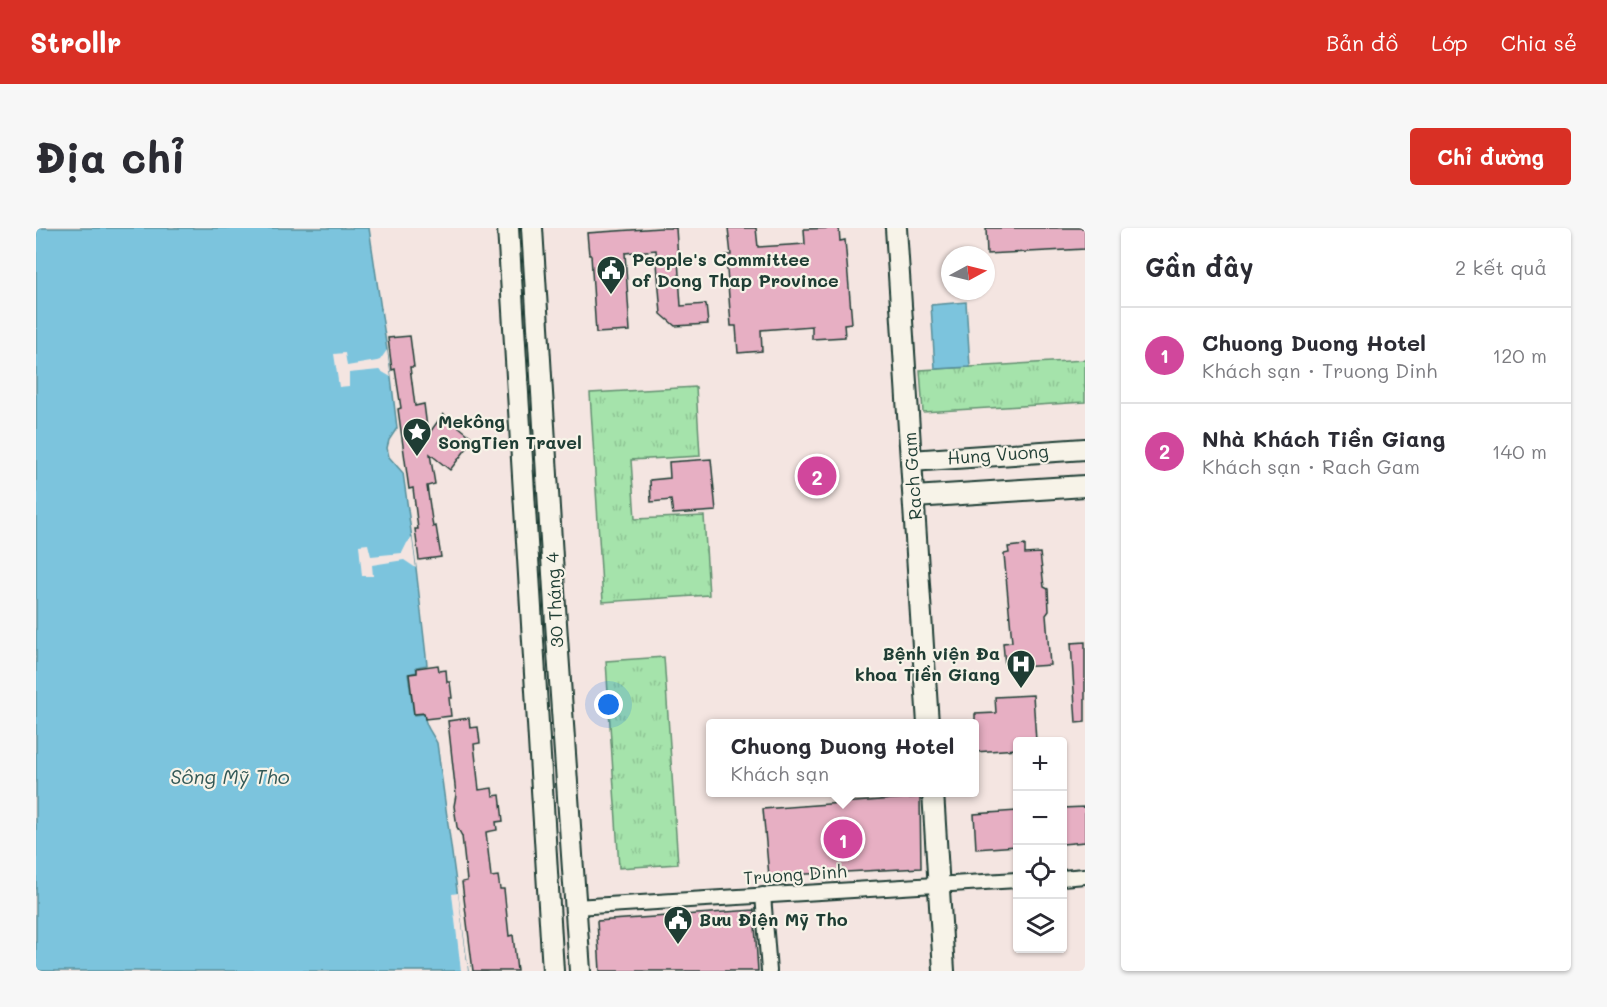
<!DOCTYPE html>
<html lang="vi">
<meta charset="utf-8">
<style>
body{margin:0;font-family:Mali,sans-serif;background:#f7f7f7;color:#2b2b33}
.controls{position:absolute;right:18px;bottom:18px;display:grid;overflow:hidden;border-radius:6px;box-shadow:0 2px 4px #0004}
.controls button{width:54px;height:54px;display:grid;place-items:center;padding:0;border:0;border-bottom:2px solid #e1e1e2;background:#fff;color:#2b2b33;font:30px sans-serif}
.compass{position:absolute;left:905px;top:18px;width:54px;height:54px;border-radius:50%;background:#fff;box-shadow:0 2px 4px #0004;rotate:83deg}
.you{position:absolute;left:573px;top:477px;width:21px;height:21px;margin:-15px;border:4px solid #fff;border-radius:50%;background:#1a73e8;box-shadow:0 0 0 9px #1a73e833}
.badge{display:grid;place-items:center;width:39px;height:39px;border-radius:50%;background:#d93025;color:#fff;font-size:20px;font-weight:700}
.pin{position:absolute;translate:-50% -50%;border:3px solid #fff;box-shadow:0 2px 6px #0006}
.popup{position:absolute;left:670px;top:491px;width:273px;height:78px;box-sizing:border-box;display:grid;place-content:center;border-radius:6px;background:#fff;filter:drop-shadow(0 2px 4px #0005);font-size:20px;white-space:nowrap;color:#7c7c81}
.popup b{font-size:22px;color:#2b2b33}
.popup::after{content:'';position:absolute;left:50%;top:100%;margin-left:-12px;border:12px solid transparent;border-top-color:#fff}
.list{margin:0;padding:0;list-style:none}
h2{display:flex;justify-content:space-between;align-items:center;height:78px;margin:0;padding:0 24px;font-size:26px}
h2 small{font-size:20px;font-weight:400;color:#7c7c81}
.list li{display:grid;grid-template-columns:39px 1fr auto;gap:18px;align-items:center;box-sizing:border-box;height:96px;padding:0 24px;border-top:2px solid #e1e1e2}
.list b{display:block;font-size:22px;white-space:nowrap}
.list p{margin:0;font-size:20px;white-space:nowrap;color:#7c7c81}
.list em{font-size:20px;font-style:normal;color:#7c7c81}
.icon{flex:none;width:33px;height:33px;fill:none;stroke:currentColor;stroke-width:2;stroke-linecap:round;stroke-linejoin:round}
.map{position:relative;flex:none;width:1049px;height:743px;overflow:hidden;border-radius:6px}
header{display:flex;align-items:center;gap:36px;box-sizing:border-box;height:84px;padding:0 30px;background:#d93025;color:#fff}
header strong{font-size:28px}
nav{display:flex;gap:33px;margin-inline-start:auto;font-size:21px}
.intro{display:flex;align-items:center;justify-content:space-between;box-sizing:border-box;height:144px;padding:0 36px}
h1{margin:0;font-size:42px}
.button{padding:15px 27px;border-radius:6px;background:#d93025;color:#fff;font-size:21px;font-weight:700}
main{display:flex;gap:36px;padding:0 36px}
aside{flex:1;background:#fff;border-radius:6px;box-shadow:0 2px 4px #0004}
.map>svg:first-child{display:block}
.grass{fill:url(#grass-tufts);stroke:#629070;stroke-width:1.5}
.water{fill:#7cc4dd;stroke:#578e99;stroke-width:1.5}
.pier{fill:#f4e5e1}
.building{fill:#e7afc3;stroke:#1f3d34;stroke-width:1.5}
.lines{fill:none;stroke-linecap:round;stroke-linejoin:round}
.street-casing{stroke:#1f3d34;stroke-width:18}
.secondary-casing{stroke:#1f3d34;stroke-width:24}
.street{stroke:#f7f3e8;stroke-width:14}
.secondary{stroke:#f7f3e8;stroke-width:20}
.labels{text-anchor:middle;stroke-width:4.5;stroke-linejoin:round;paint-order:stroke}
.poi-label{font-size:18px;font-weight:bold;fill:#1f3d34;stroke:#f7f3e8;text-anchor:start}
.street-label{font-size:18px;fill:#1f3d34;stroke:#f7f3e8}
.water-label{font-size:20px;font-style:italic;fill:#325856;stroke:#f7f3e8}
</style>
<header>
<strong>Strollr</strong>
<nav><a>Bản đồ</a><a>Lớp</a><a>Chia sẻ</a></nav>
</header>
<div class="intro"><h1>Địa chỉ</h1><a class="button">Chỉ đường</a></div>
<main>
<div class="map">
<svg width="1049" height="743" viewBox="0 0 1049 743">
<defs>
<pattern id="grass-tufts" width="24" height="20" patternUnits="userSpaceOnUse" patternTransform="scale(1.5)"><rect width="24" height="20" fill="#a5e3ab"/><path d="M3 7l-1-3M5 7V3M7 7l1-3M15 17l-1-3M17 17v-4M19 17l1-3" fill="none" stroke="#8ec494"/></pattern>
</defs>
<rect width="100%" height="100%" fill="#f4e5e1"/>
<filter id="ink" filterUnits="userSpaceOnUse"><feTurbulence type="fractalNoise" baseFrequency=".0167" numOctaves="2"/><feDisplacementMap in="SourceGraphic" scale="12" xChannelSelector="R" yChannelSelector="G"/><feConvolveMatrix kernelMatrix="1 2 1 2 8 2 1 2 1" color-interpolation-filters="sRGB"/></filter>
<g filter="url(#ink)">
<g class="grass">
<path d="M1049 132V174L887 184 884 142Z"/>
<path d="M660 159 664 228 595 232 599 291 668 288 673 367 567 374 554 165Z"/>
<path d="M628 429 642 636 583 640 570 433Z"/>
</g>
<g class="water">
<path d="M0 0H333L355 149 361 200 353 212 351 220 353 229 367 245 380 340 391 437 380 439 381 444 372 446 378 487 388 486C390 500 395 503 401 515L432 743H0Z"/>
<path d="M930 74 934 139 899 141 895 77Z"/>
</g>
<g class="pier">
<path d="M351 122 355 149 343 142 313 145V158L303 159 298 126 309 125 311 138 341 133 344 132Z"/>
<path d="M376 310 380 340 368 332 336 337 337 348H326L323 317 332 316 335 328 366 325 371 315Z"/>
<path d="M422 665 432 743H425L416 666Z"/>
</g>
<g class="building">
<path d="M624 0H640L645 78 670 76 672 96 639 98 625 86 620 22 589 25 594 103 560 105 555 27H553L551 5Z"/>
<path d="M692 0H720L722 19 769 16 768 1 803 0 804 13 809 12 816 95 808 96 809 109 776 111V98L725 102 726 123 702 125 700 98H695L690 27H695Z"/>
<path d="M950 0H1049V21L951 26Z"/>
<path d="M374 108 378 139H374L379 178 388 176 392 207 407 186 438 211 414 242 394 226 399 256 391 258 397 299 400 298 405 329 383 332 379 301H382L377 260 373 261 362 181 365 180 359 141 356 142 352 110Z"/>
<path d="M675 231 680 283 637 286 635 272 615 274 614 252 634 250 633 234Z"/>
<path d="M989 317V326L1004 325 1008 359 1012 361 1013 383 1010 387 1014 437 985 439V436L969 437 967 415 976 414 968 326 973 325 972 319Z"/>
<path d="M1049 414V494L1040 495 1035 415Z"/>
<path d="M402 437 403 443 410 442 411 454H414L416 470H413L415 488 389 491 388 485 378 486 373 446 381 445V440Z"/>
<path d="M997 467 1000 513H981V521L939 524V486L960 485 959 469Z"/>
<path d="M433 490 434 500 442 499 444 515 438 516 443 562 456 560 457 568 464 567 467 593 460 594 461 602 450 604 455 649 462 648 464 661H468L473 708 477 707 481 743H437L426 654 431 653 426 608 421 599 418 578 420 567 412 493Z"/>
<path d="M884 569 885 640 733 648 727 581Z"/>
<path d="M1049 579V614L1026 616V580Z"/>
<path d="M981 583V618L940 621 938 586Z"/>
<path d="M718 682 722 743H564L561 693Z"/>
</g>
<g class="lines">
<g class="street-casing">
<g id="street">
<path d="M1026 650 1049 648"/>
<path d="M727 667 733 743"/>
<path d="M539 679 981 652"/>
</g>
</g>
<g class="secondary-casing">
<g id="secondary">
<path d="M472 0 517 743"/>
<path d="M496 0 520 395 544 743"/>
<path d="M860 0 892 496"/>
<path d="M875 233 1049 221"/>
<path d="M878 269 1049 258"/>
<path d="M897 564 908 743"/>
</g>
</g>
<use href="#street" class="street"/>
<use href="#secondary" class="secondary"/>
</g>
</g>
<defs>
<g id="civic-pin" transform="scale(1.5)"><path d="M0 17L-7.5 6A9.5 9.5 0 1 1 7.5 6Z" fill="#1f3d34" stroke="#f7f3e8"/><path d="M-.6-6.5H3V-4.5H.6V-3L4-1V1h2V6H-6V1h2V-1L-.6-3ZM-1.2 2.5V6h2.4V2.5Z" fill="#fff"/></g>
<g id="sight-pin" transform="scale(1.5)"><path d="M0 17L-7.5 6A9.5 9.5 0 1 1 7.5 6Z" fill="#1f3d34" stroke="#f7f3e8"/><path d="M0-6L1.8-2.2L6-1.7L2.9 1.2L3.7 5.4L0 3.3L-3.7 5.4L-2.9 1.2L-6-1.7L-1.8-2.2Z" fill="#fff"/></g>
<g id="hospital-pin" transform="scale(1.5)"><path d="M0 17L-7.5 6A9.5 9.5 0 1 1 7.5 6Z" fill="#1f3d34" stroke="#f7f3e8"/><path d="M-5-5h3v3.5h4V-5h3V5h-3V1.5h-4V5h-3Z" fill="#fff"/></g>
</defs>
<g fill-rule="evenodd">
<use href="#civic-pin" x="575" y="42"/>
<use href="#sight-pin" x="381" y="204"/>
<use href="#hospital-pin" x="985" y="436"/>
<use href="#civic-pin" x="642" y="692"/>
</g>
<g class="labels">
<g class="poi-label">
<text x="596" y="38">People's Committee<tspan x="596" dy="21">of Dong Thap Province</tspan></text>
<text x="402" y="200">Mekông<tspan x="402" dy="21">SongTien Travel</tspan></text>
<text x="964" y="432" text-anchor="end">Bệnh viện Đa<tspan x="964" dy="21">khoa Tiền Giang</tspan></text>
<text x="663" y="698">Bưu Điện Mỹ Tho</text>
</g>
<g class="street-label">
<text transform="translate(962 227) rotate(-4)" y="6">Hung Vuong</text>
<text transform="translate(877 248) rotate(-94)" y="6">Rach Gam</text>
<text transform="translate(519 372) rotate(-93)" y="6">30 Tháng 4</text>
<text transform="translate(759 647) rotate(-4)" y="6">Truong Dinh</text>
</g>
<g class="water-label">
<text x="194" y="556">Sông Mỹ Tho</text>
</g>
</g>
</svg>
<div class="controls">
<button>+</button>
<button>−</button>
<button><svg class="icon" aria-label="locate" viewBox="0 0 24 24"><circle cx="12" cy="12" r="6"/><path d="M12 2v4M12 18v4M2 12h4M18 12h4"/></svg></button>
<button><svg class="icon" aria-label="layers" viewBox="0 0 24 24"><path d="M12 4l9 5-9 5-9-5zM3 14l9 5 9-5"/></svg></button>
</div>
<svg class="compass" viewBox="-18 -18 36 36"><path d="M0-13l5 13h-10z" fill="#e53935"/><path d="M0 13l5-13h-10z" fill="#7c7c81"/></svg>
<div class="you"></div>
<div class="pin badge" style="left:807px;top:611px;background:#d1479c">1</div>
<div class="popup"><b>Chuong Duong Hotel</b>Khách sạn</div>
<div class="pin badge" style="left:781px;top:248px;background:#d1479c">2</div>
</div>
<aside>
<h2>Gần đây<small>2 kết quả</small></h2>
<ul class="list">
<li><span class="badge" style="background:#d1479c">1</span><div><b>Chuong Duong Hotel</b><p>Khách sạn · Truong Dinh</p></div><em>120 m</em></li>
<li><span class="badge" style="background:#d1479c">2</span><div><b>Nhà Khách Tiền Giang</b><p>Khách sạn · Rach Gam</p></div><em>140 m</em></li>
</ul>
</aside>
</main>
